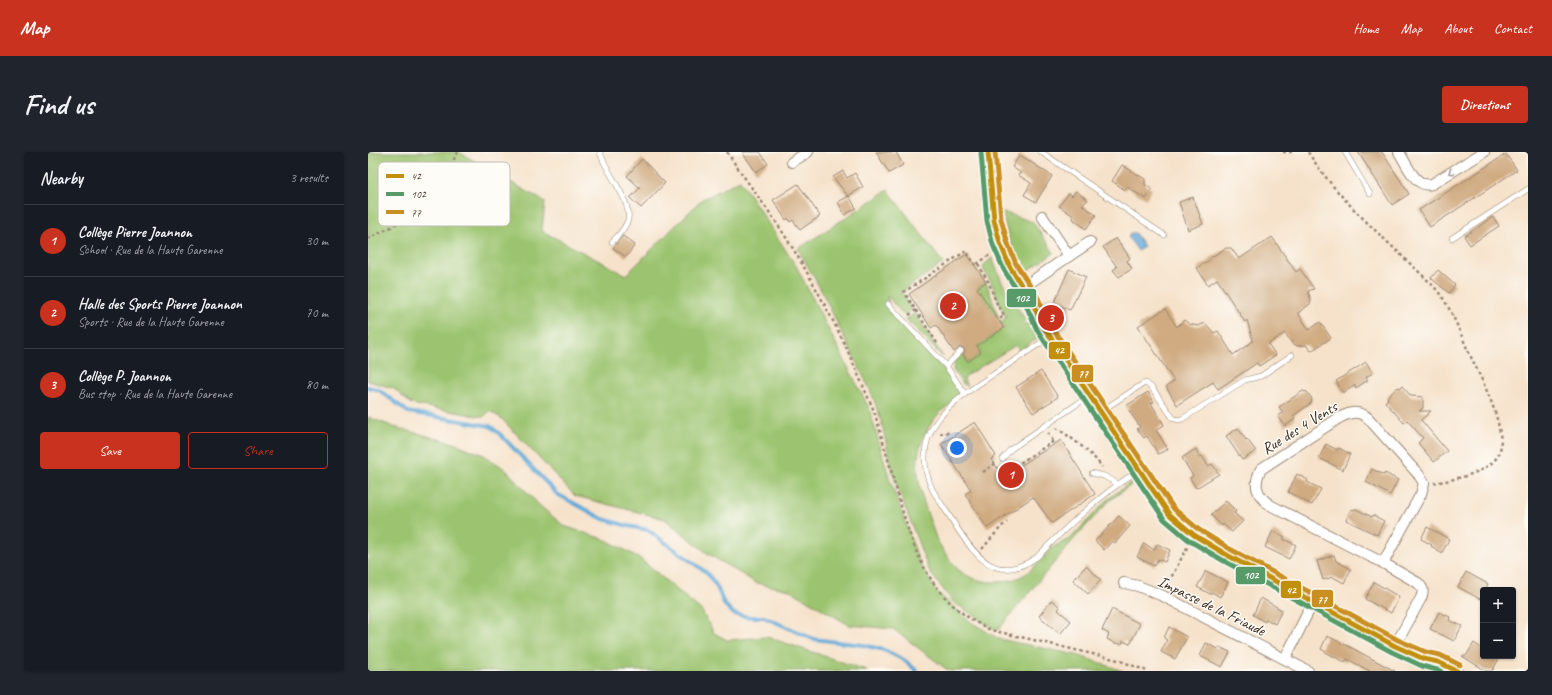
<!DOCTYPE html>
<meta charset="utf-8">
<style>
body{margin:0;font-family:Caveat,sans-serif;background:#20242c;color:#f1f3f6}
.controls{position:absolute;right:12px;bottom:12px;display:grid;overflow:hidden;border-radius:4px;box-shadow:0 1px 3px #0004}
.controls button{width:36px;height:36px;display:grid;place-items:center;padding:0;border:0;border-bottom:1px solid #363941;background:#171b24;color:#f1f3f6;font:20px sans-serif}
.you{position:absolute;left:589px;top:296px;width:14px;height:14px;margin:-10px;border:3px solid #fff;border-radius:50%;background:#1a73e8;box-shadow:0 0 0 6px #1a73e833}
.badge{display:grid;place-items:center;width:26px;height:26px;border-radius:50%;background:#c8321e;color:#fff;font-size:13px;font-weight:700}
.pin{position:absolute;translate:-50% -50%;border:2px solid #fff;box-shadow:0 1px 4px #0006}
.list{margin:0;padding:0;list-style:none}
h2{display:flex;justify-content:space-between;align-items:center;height:52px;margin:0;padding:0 16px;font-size:17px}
h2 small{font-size:13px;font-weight:400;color:#9ea1a6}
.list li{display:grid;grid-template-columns:26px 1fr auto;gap:12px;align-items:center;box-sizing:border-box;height:72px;padding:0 16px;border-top:1px solid #363941}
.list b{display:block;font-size:15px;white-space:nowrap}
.list p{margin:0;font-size:13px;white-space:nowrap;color:#9ea1a6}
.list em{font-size:13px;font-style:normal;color:#9ea1a6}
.actions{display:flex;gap:8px;padding:12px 16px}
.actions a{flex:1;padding:9px 0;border:1px solid #c8321e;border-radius:4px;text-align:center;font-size:14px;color:#c8321e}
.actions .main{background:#c8321e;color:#fff}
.map{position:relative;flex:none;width:1160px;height:519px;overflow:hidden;border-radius:4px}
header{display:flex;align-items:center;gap:24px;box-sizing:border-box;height:56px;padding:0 20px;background:#c8321e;color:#fff}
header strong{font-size:19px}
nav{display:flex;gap:22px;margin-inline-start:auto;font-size:14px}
.intro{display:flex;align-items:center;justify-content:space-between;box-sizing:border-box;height:96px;padding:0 24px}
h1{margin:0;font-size:28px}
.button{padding:10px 18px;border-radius:4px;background:#c8321e;color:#fff;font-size:14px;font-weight:700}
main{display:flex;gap:24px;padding:0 24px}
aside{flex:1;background:#171b24;border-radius:4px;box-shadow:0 1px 3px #0004}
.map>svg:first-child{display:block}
.green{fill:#9cc46f;stroke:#6c7746}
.water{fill:#60a7d6;stroke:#4e687a}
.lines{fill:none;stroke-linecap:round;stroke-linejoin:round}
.stream{stroke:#60a7d6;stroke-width:4}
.building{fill:#d0ab81}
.lane-casing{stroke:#988674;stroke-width:6}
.street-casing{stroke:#988674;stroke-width:12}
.path{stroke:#988674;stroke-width:2.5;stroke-dasharray:3 3;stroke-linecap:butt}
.lane{stroke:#fff;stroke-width:5}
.street{stroke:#fff;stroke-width:10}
.bus-1-casing{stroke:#fdfcf7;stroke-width:8}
.bus-2-casing{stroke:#fdfcf7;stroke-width:8}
.bus-3-casing{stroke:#fdfcf7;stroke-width:8}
.bus-1{stroke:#c18f0c;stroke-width:5}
.bus-2{stroke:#579b6a;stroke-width:5}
.bus-3{stroke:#ca8f21;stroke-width:5}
.oneway{stroke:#a79f9a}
.labels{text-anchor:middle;stroke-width:3;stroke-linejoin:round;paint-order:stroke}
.street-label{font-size:16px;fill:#3b2a1e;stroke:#fdfcf7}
.key{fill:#fdfcf7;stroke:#c3bdb6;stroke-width:1}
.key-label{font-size:11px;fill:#3b2a1e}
.line-badge{stroke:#fdfcf7;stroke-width:1.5}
.badge-label{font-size:11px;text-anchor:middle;font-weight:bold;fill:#fff}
</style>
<header>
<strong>Map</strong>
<nav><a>Home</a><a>Map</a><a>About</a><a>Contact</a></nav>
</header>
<div class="intro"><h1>Find us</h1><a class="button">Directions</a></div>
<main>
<aside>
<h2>Nearby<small>3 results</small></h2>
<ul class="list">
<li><span class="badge">1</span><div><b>Collège Pierre Joannon</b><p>School · Rue de la Haute Garenne</p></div><em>30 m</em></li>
<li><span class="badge">2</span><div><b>Halle des Sports Pierre Joannon</b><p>Sports · Rue de la Haute Garenne</p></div><em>70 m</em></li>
<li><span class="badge">3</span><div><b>Collège P. Joannon</b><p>Bus stop · Rue de la Haute Garenne</p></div><em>80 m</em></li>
</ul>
<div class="actions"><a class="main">Save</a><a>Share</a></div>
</aside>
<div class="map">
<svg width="1160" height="519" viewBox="0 0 1160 519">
<rect width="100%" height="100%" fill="#fdfcf7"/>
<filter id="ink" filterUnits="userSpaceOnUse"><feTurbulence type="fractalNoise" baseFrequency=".025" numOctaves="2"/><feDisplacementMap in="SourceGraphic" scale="8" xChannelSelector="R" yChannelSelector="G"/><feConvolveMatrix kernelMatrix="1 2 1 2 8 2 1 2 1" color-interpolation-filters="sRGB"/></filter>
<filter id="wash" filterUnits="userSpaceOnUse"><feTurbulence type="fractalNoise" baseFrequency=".012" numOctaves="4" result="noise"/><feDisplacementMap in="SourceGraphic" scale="16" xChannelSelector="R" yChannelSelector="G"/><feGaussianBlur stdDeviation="0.9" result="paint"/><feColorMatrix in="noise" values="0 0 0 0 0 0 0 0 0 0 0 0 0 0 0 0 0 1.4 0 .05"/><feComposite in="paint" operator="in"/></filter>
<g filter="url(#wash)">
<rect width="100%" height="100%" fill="#f6e2ca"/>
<g class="green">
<path d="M0 0H91L177 50 174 79 258 123 333 48 372 28 428 114 501 256 522 328 553 414 569 440 603 470 631 487 709 503 755 519H581L525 477 481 473 422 438 388 431 339 401 297 367 207 344 134 267 122 259 115 265 43 252 25 236 0 229Z"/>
<path d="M520 38 575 111 533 140 544 158 536 163 519 144 522 162 523 161 582 224 591 239C587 251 572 258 565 269 536 309 554 344 568 386 573 395 583 412 591 418 607 432 634 433 652 425 667 418 675 403 687 394 692 391 698 389 703 386L740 347 762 331 763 333 741 349 706 387 630 478 624 476 584 449 561 419 527 329 513 269 504 242 452 136 430 97Z"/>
<path d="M635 60 665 70 686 101 656 121C646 101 638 82 635 60Z"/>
<path d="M624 106 634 130 658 169 656 170 658 173 660 171 670 186 651 199 648 193 599 223 596 227 599 234 594 231 585 218 587 209 595 203 600 210 613 201 609 194 636 176 632 170 638 166 623 130 615 117 616 113Z"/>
<path d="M618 130 630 164 629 166 609 136Z"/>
<path d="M547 161 575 205 538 167Z"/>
<path d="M0 265 26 275 86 291 116 303 137 317 172 354 196 374 238 388 270 405 334 459 346 481 359 488 399 485 501 519H0Z"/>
</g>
<path class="water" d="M762 81H767L776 94 770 99 760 85Z"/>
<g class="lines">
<path class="stream" d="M0 235 11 238 40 260 122 274 133 283 189 342 235 367 260 374 280 378 339 421 349 435 356 452 366 462 381 465H396L445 487 495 493 516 498 536 508 549 519"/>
</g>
<g id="blocks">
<g class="building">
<path d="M374 0H392L400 12 388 20Z"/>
<path d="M508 0H528L535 13 521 21Z"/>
<path d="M990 0H1014L1041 42 1024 53Z"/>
<path d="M1138 2 1149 18 1062 75 1051 58Z"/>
<path d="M652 3 684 24 668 50 656 43 663 31 650 23 653 21 644 15Z"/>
<path d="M274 7 297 31 273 56 262 46 272 36 259 24Z"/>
<path d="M754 13 777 27V33L784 37 778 47 759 35 757 38 744 29Z"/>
<path d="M475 19 479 26 487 21 495 35 480 44 465 25Z"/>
<path d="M430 32 452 64 432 78 425 68 422 70 420 66 418 68 405 48Z"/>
<path d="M708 39 720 48 714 53 728 63 718 77 706 68 704 63 691 54 701 41 704 44Z"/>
<path d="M481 44 488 56 477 63 470 50Z"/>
<path d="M825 45 835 72 820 78 811 50Z"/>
<path d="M1125 65 1131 74 1102 93 1096 84Z"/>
<path d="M255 84 267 93 258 105 245 96Z"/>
<path d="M904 85 928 120 932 117 946 137 940 139 943 149 942 152 930 161 941 178 952 170 963 186 943 199 938 193 929 194 923 190 917 181 900 192 908 203 891 214 889 211 850 237 845 230 809 253 798 235 806 229 770 174 797 157 809 175 816 168 821 172 830 174 837 171 846 181 850 179 865 203 885 189 879 168 877 170 849 127 840 133 829 116 843 107 842 106 858 96H863L871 107Z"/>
<path d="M748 86 762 106 759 109 764 117 751 125 745 118 749 115 735 95Z"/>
<path d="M599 102 618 130 609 136 636 176 609 194 613 201 600 210 595 202 597 200 596 196 592 195 586 200 568 173 563 176 541 142Z"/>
<path d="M701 117 718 125 702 158 686 151Z"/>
<path d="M1070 118 1087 133 1081 141 1063 126Z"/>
<path d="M998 210 1005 221 998 225 1000 228 988 236 987 233 975 241 968 229Z"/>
<path d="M673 219 690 245 665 261 648 235Z"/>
<path d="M1034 234 1043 244 1055 245V256L1051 259H1063L1053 268 1079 299 1066 310 1050 291 1055 286 1039 268 1036 271 1017 250 1020 247 1019 245 1030 235 1032 236Z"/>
<path d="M935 239 939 240 944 247 943 251 925 264 927 267 917 274 910 264 915 261 911 255Z"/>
<path d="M780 240 786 250 783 251 796 273 788 278 800 297 790 302 779 284 776 286 769 277 772 275 758 254Z"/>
<path d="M607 270 628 304 623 307 635 325 693 288 727 342 684 371 665 345 619 376 597 342 603 338 573 292Z"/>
<path d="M870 276 878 288 879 287 888 299 874 308 858 284Z"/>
<path d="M958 292 969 298 971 296 982 302 975 318 951 306Z"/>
<path d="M828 297 832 305 834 304 840 314 844 312 851 322 828 336 822 326 825 324 814 306Z"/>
<path d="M1004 317 1016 323 1017 321 1030 328 1022 343 998 330Z"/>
<path d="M929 322 940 328 939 330 953 337 944 353 920 340Z"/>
<path d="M858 349 868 359 866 361 875 369 864 380 855 372 854 374 843 363Z"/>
<path d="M988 357 1004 365 1005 363 1016 369 1009 383 978 368 983 358Z"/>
<path d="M751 364 762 374 747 391 744 389 736 398 727 389Z"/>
<path d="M1059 375 1081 387 1074 401 1063 394 1064 393 1053 387Z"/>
<path d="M905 379 917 385 915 387 928 393 921 407 897 395Z"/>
<path d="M776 391 786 398 789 392 802 398 797 410 790 407 786 414 769 405Z"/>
<path d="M966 403 968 409 983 417 976 431 965 425 955 428 949 409Z"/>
<path d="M718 414 733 428 720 442 705 428Z"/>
<path d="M838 419 860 430 852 445 844 440 842 442 829 435Z"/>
<path d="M1098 420 1120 432 1117 438H1115V442L1112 447 1090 435Z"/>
<path d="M1006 430 1031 445 1023 461 997 447Z"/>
<path d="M893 446 914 458 907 472 898 467 897 470 885 463Z"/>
<path d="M684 448 692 455 690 458 703 469 692 482 671 464Z"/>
<path d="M744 457 772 472 762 492 755 489 754 492 746 491 739 487 741 482 734 478Z"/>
<path d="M1071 460 1082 465 1081 468 1094 474 1086 489 1062 477Z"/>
<path d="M801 475 819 485 807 507 793 500 799 488 796 486Z"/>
<path d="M959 484 980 494 1027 519H1002L979 507 977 510 961 502 953 497Z"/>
<path d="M838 491 850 497 851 495 862 500 854 515 832 504Z"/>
<path d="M1106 491 1115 497V504H1126L1131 507 1124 519H1118L1094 504H1098Z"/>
</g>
</g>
</g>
<g filter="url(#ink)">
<use href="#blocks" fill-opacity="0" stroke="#988674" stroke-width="1"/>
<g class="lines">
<g class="lane-casing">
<g id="lane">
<path d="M232 0C237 19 264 49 260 68 257 77 250 84 244 90"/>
<path d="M673 0 796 83"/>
<path d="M977 0 1002 42"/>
<path d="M1084 86 1160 37"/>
<path d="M520 152 578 214 597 242"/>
<path d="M682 185C663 197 645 210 626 222 583 250 539 279 564 337 572 350 581 363 589 376 610 408 630 432 669 405 700 373 733 342 771 318"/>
<path d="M578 214 593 199"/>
<path d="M733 259 775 232 778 231 784 236 805 266 810 268 814 267 877 228 893 224 924 203"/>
<path d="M634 307 643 297 721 244"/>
<path d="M724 321 736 324 750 332"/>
</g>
</g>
<g class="street-casing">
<g id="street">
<path d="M620 0 626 68 632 91 642 115 664 150 675 174 721 244 733 259 789 345 801 362 826 383 859 403 1027 494 1056 507 1070 510 1089 519"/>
<path d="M1031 0C1038 11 1048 37 1064 32L1116 0"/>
<path d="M424 10 440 0"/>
<path d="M701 104 722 90"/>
<path d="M654 136 701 104 674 64"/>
<path d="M1015 411 1053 342 1056 331 1051 323 1000 266C991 258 982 260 971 266L893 317C885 332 888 343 902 353L1015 411 1050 431C1055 436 1056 439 1053 446L1027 494"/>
<path d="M756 431 770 434 795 444 940 519"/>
<path d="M917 507 945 450"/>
</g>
</g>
<g class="path">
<path d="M359 0C374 23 390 44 406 67 433 107 456 150 477 193 486 213 495 234 504 254 510 270 514 287 519 304 540 374 548 444 623 478L750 508 779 519"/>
<path d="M915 0H924"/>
<path d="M940 0C964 38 996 68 1029 99 1042 112 1056 124 1068 137 1083 155 1091 178 1100 199 1112 224 1128 254 1132 281 1133 289 1134 298 1129 305 1119 321 1085 328 1066 331"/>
<path d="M0 87 23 75 55 55 63 47 90 0"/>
<path d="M609 112 623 102"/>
<path d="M610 112 621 131 628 150 636 163 631 168"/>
<path d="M541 163 548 158"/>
<path d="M569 191 536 140 598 99 607 113"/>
<path d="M688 276C702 284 725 302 734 315"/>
<path d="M680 281 687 292"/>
<path d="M572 282 576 280 583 281"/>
<path d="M639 314 641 318 686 289"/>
<path d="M641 318 650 332"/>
<path d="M615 320 628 311"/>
<path d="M614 397 633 375 639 370"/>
<path d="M798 435 821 392"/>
</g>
<use href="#lane" class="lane"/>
<use href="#street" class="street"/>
<g class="bus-1-casing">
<path id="bus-1" d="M620 0 626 68 632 91 642 115 664 150 675 174 801 362 826 383 859 403 1027 494 1056 507 1070 510 1089 519"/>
</g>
<g class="bus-2-casing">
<path id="bus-2" d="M613 1 619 69 625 93 636 118 658 153 669 178 796 367 822 389 856 409 1024 500 1054 514 1073 519"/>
</g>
<g class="bus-3-casing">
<path id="bus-3" d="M627 0 633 67 639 89 648 112 670 146 681 171 806 357 830 377 862 397 1030 488 1058 500 1072 503 1092 513"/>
</g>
<use href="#bus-1" class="bus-1"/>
<use href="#bus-2" class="bus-2"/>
<use href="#bus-3" class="bus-3"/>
</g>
<defs><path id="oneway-chevron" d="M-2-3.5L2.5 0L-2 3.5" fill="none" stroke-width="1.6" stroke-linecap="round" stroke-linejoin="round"/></defs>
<use class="oneway" href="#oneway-chevron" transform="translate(1083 20) rotate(148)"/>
</g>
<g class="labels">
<g class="street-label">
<text transform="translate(931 275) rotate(-32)" y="6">Rue des 4 Vents</text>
<text transform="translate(844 453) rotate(26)" y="6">Impasse de la Friaude</text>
</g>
</g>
<rect x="10" y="10" width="132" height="64" rx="6" class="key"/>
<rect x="18" y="22" width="18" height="4" fill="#c18f0c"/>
<rect x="18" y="40" width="18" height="4" fill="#579b6a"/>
<rect x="18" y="58" width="18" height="4" fill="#ca8f21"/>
<g class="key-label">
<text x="43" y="28">42</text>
<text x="43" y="46">102</text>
<text x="43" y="64">77</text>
</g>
<g class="line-badge">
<rect x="638" y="136" width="31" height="20" rx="4" fill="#579b6a"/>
<rect x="680" y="189" width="23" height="19" rx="4" fill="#c18f0c"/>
<rect x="703" y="212" width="23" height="19" rx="4" fill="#ca8f21"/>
<rect x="867" y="414" width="31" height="19" rx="4" fill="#579b6a"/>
<rect x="912" y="428" width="22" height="19" rx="4" fill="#c18f0c"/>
<rect x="943" y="437" width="23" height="19" rx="4" fill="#ca8f21"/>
</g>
<g class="badge-label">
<text x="654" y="150">102</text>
<text x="691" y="202">42</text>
<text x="715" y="225">77</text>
<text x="883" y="427">102</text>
<text x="923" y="442">42</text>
<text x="954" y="451">77</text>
</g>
</svg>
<div class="controls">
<button>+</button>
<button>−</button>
</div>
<div class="you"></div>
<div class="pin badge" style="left:643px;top:323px">1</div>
<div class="pin badge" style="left:585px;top:154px">2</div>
<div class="pin badge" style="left:683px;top:166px">3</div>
</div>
</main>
